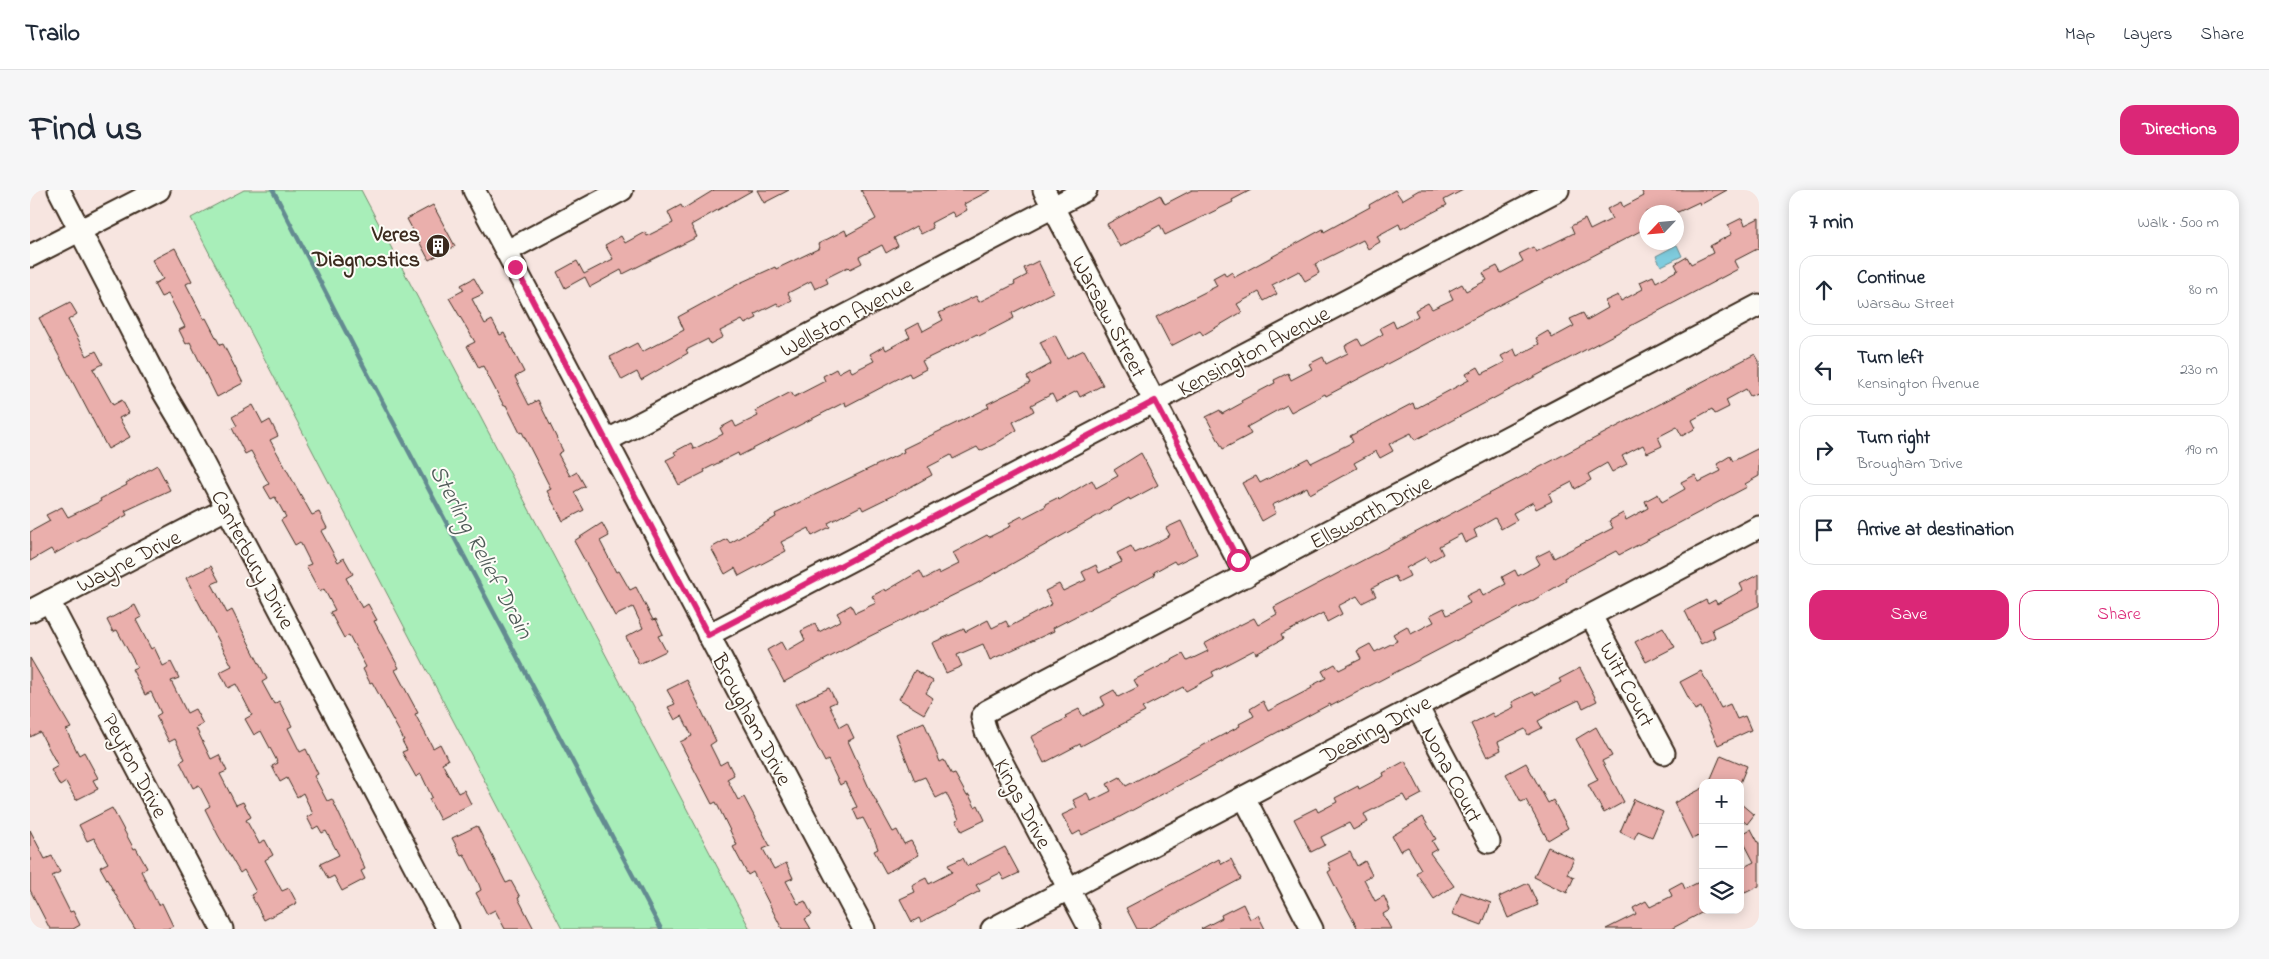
<!DOCTYPE html>
<meta charset="utf-8">
<style>
body{margin:0;font-family:"Indie Flower",sans-serif;background:#f6f6f7;color:#1f2937}
.controls{position:absolute;right:15px;bottom:15px;display:grid;overflow:hidden;border-radius:10px;box-shadow:0 2px 12px #0003}
.controls button{width:45px;height:45px;display:grid;place-items:center;padding:0;border:0;border-bottom:1px solid #e0e1e3;background:#fff;color:#1f2937;font:25px sans-serif}
.compass{position:absolute;left:1609px;top:15px;width:45px;height:45px;border-radius:50%;background:#fff;box-shadow:0 2px 12px #0003;rotate:244deg}
.stop{position:absolute;width:15px;height:15px;margin:-11px;border:4px solid #db2777;border-radius:50%;background:#fff}
.stop.end{background:#db2777;border-color:#fff;box-shadow:0 1px 5px #0008}
.list{margin:0;padding:0;list-style:none}
h2{display:flex;justify-content:space-between;align-items:center;height:65px;margin:0;padding:0 20px;font-size:21px}
h2 small{font-size:16px;font-weight:400;color:#747a83}
.list li{display:grid;grid-template-columns:32px 1fr auto;gap:15px;align-items:center;box-sizing:border-box;height:70px;margin:0 10px 10px;padding:0 10px;border:1px solid #e0e1e3;border-radius:15px}
.list b{display:block;font-size:19px;white-space:nowrap}
.list p{margin:0;font-size:16px;white-space:nowrap;color:#747a83}
.list em{font-size:16px;font-style:normal;color:#747a83}
.actions{display:flex;gap:10px;padding:15px 20px}
.actions a{flex:1;padding:11px 0;border:1px solid #db2777;border-radius:15px;text-align:center;font-size:18px;color:#db2777}
.actions .main{background:#db2777;color:#fff}
.icon{flex:none;width:28px;height:28px;fill:none;stroke:currentColor;stroke-width:2;stroke-linecap:round;stroke-linejoin:round}
.map{position:relative;flex:none;width:1729px;height:739px;overflow:hidden;border-radius:15px}
header{display:flex;align-items:center;gap:30px;box-sizing:border-box;height:70px;padding:0 25px;background:#fff;border-bottom:1px solid #e0e1e3}
header strong{font-size:24px}
nav{display:flex;gap:28px;margin-inline-start:auto;font-size:18px}
.intro{display:flex;align-items:center;justify-content:space-between;box-sizing:border-box;height:120px;padding:0 30px}
h1{margin:0;font-size:35px}
.button{padding:12px 22px;border-radius:15px;background:#db2777;color:#fff;font-size:18px;font-weight:700}
main{display:flex;gap:30px;padding:0 30px}
aside{flex:1;background:#fff;border-radius:15px;box-shadow:0 2px 12px #0003}
.map>svg:first-child{display:block}
.green{fill:#a8eeb9;stroke:#728c6c}
.water{fill:#7fccde;stroke:#648b91}
.lines{fill:none;stroke-linecap:round;stroke-linejoin:round}
.stream{stroke:#648b91;stroke-width:4.5}
.building{fill:#eaafac;stroke:#3b2a1e}
.minor-casing{stroke:#3b2a1e;stroke-width:25}
.minor{stroke:#fdfcf7;stroke-width:21}
.route{stroke:#db2777;stroke-width:6}
.labels{text-anchor:middle;stroke-width:4;stroke-linejoin:round;paint-order:stroke}
.poi-label{font-size:22px;font-weight:bold;fill:#3b2a1e;stroke:#fdfcf7;text-anchor:end}
.street-label{font-size:22px;fill:#3b2a1e;stroke:#fdfcf7}
.water-label{font-size:24px;font-style:italic;fill:#4f5b58;stroke:#fdfcf7}
</style>
<header>
<strong>Trailo</strong>
<nav><a>Map</a><a>Layers</a><a>Share</a></nav>
</header>
<div class="intro"><h1>Find us</h1><a class="button">Directions</a></div>
<main>
<div class="map">
<svg width="1729" height="739" viewBox="0 0 1729 739">
<rect width="100%" height="100%" fill="#f7e5e0"/>
<filter id="ink" filterUnits="userSpaceOnUse"><feTurbulence type="fractalNoise" baseFrequency=".02" numOctaves="2"/><feDisplacementMap in="SourceGraphic" scale="10" xChannelSelector="R" yChannelSelector="G"/><feConvolveMatrix kernelMatrix="1 2 1 2 8 2 1 2 1" color-interpolation-filters="sRGB"/></filter>
<g filter="url(#ink)">
<path class="green" d="M214 0H331L720 739H532L161 28Z"/>
<path class="water" d="M1647 55 1652 66 1631 76 1626 66Z"/>
<g class="lines">
<path class="stream" d="M243 0 331 171 631 739"/>
</g>
<g class="building">
<path d="M684 0H723L661 35 667 47 593 84 591 80 560 97 555 87 535 98 527 82 547 71 554 84 583 69 575 55 591 46 595 53 615 42 617 46 643 33 638 22 651 15 653 19Z"/>
<path d="M727 0H759L734 13Z"/>
<path d="M831 0H961L934 14 937 20 925 27 922 22 901 33 903 38 891 44 886 36 864 48 868 56 856 63 852 55 829 67 832 73 820 79 818 77 796 88 798 93 785 99 781 91 758 103 762 111 750 117 747 113 725 124 727 128 715 134 712 130 690 141 693 147 680 154 678 149 656 160 658 163 611 190 607 182 592 190 580 167 607 153 612 162 654 140 648 127 712 92 745 77 746 79 790 58 788 54 815 40 817 45 846 29Z"/>
<path d="M1162 0H1221L1202 10 1203 12 1135 45 1130 35 1090 57 1077 34 1130 5 1135 14Z"/>
<path d="M1365 0 1372 10 1389 0H1433L1414 10 1417 15 1371 39 1369 34 1347 46 1350 52 1338 59 1333 50 1285 74 1289 83 1275 91 1269 81 1242 95 1247 104 1234 111 1229 102 1207 114 1212 122 1173 145 1170 141 1141 156 1126 127 1187 96 1183 88 1194 82 1196 86 1202 82 1205 87 1293 39 1294 42 1340 17 1339 15Z"/>
<path d="M1611 0H1697L1670 15 1669 12 1648 22H1616V38L1296 206 1295 204 1261 222 1257 215 1217 237 1221 244 1193 259 1176 227 1190 220 1192 224 1212 213 1211 211 1245 193 1244 190 1258 183 1261 190 1282 179 1279 174 1293 167 1296 174 1318 163 1315 156 1328 149 1332 156 1353 144 1350 138 1363 131 1366 138 1388 126 1385 120 1398 113 1402 119 1423 109 1419 101 1432 94 1436 101 1457 90 1453 83 1467 76 1471 83 1493 71 1489 64 1503 57 1506 62 1544 43 1541 36 1555 29 1560 40 1582 29 1577 19 1591 12 1593 17 1614 6Z"/>
<path d="M403 15 425 56 399 70 377 29Z"/>
<path d="M1712 28 1715 35 1729 28V58L1704 71 1708 79 1385 250 1381 243 1359 254 1363 261 1350 268 1346 261 1324 273 1327 278 1280 304 1277 297 1253 310 1242 315 1246 323 1232 331 1212 293 1226 286 1230 293 1278 268 1281 273 1323 252 1320 246 1347 232 1383 213 1385 219 1439 190 1436 184 1448 177 1452 184 1475 172 1471 166 1484 159 1487 166 1509 154 1506 148 1518 141 1522 148 1544 136 1540 129 1553 123 1557 130 1578 118 1575 111 1588 105 1591 111 1613 99 1610 92 1623 86 1626 92 1648 80 1645 74 1657 67 1661 74 1683 63 1680 56 1702 44 1698 35Z"/>
<path d="M145 58 162 91 156 94 174 129 176 128 190 155 193 154 213 193 187 207 160 152 156 154 149 140 155 137 138 104 131 107 124 94 133 89 122 70Z"/>
<path d="M1008 71 1023 102 982 123 984 128 949 146 947 144 892 171 896 179 881 187 879 183 816 216 815 212 709 266 708 263 674 280 675 282 649 295 636 270 646 265 644 262 661 253 664 259 693 244 690 238 703 231 706 237 728 226 725 221 761 202 764 207 795 191 793 186 806 179 808 183 819 177 822 182 844 171 840 164 854 156 856 160 880 147 876 140 889 133 893 141 913 130 909 123 946 106 949 112 985 94 984 92 997 85 994 78Z"/>
<path d="M444 88 453 104 442 109 455 134 462 130 470 145 474 143 494 182 485 187 499 215 508 210 533 261 528 264 540 286 547 282 555 296 544 302 554 320 533 331 517 301 521 299 492 242 490 243 476 215 474 216 453 176 449 178 437 156 445 152 419 108 434 100 431 95Z"/>
<path d="M40 112 47 124 38 130 57 166 66 161 73 174 63 179 83 215 92 210 99 223 89 228 100 247 78 259 9 128Z"/>
<path d="M1025 145 1037 168 1054 160 1073 195 1050 207 1047 201 1026 212 1022 204 1001 215 1004 221 983 232 987 240 965 254 950 261 947 257 923 269 921 265 898 277 902 285 882 296 833 320 831 316 798 333 800 337 782 346 779 338 751 352 756 361 709 386 705 378 695 384 681 358 697 349 700 353 746 327 745 324 874 262 873 259 959 217 957 214 1000 193 997 187 1021 174 1010 152Z"/>
<path d="M1725 164 1729 171V202L1720 206 1716 199 1696 210 1699 217 1685 224 1682 219 1662 230 1666 238 1652 246 1647 237 1628 247 1632 256 1617 263 1613 255 1592 266 1597 274 1582 282 1577 273 1558 284 1561 290 1545 299 1542 292 1519 304 1522 311 1506 319 1503 312 1483 323 1487 330 1471 339 1465 328 1444 340 1447 347 1435 353 1431 344 1409 356 1413 364 1399 372 1396 367 1376 378 1380 386 1368 392 1365 386 1342 398 1346 406 1332 413 1327 406 1308 416 1312 424 1297 432 1293 423 1251 445 1253 449 1226 464 1224 460 1182 482 1184 486 1156 501 1153 497 1112 518 1115 522 1051 556 1050 554 1014 573 1001 547 1037 528 1035 526 1049 519 1053 526 1075 515 1071 507 1084 500 1088 507 1108 497 1104 490 1153 464 1157 471 1178 461 1174 454 1194 443 1224 428 1228 435 1247 424 1244 417Z"/>
<path d="M223 215 233 234 240 230 248 246 240 250 282 325 289 322 297 338 291 341 308 372 314 368 323 384 316 388 332 418 338 414 347 430 344 431 369 478 365 480 388 523 385 524 403 558 410 554 418 570 412 573 428 603 434 600 441 614 410 630 399 609 402 607 391 584 386 587 372 562 377 560 372 551 374 550 342 492 340 493 333 479 336 477 319 445 314 448 300 422 305 420 294 399 290 402 276 376 281 374 270 352 265 355 251 330 256 327 245 307 241 309 234 297 239 294 221 261 215 264 202 238 207 236 202 227Z"/>
<path d="M1729 258V286L1715 294 1717 297 1589 365 1586 361 1535 388 1536 391 1502 411 1301 516 1300 514 1086 629 1052 645 1050 641 1043 645 1032 625 1047 618 1043 610 1057 603 1061 611 1081 601 1077 594 1090 587 1096 596 1210 536 1209 534 1224 526 1220 519 1233 511 1238 521 1282 498 1281 496 1296 488 1292 481 1305 474 1309 480 1331 469 1327 461 1340 454 1345 462 1367 451 1363 444 1377 436 1381 444 1404 432 1400 425 1414 418 1417 425 1440 413 1436 406 1450 399 1453 406 1476 394 1472 387 1485 380 1488 386 1510 374 1506 367 1520 360 1524 368 1583 338 1579 331 1593 323 1596 330 1618 318 1615 311 1628 304 1632 312 1655 299 1651 292 1665 285 1669 292 1691 281 1687 274 1700 266 1703 271Z"/>
<path d="M1111 263 1128 295 1100 310 1099 308 946 394 824 454 754 492 737 460 751 452 756 461 775 450 771 441 785 434 789 442 811 430 807 423 821 415 825 423 846 413 842 406 855 399 856 401 890 381 894 389 908 382 909 384 929 374 923 363 957 345 959 347 981 336 979 333 992 326 993 328 1016 316 1015 314 1027 308 1029 310 1062 290 1066 298 1088 286 1084 280Z"/>
<path d="M127 275 140 300 95 321 97 325 24 364 21 359 0 371V342L20 331 16 325 32 317 38 327 71 311 70 309 97 295 96 293Z"/>
<path d="M1151 331 1167 364 1146 374 1144 371 1124 382 1125 385 1023 438 1024 441 960 470 953 454 927 465 932 476 916 483 902 453 934 439 935 442 958 430 962 438 976 431 979 437 1022 414 1015 401 1029 394 1033 401 1056 390 1052 382 1066 375 1069 383 1092 372 1087 363 1101 356 1105 363 1126 353 1140 345 1136 338Z"/>
<path d="M572 333 579 346 570 351 586 382 589 381 600 400 606 397 623 430 626 429 633 444 628 446 636 461 609 474 596 447 613 438 603 417 585 426 544 351Z"/>
<path d="M181 376 189 391 182 394 197 423 202 420 237 489 232 492 244 514 249 511 262 536 258 538 270 562 276 559 288 584 284 586 297 611 302 609 335 679 331 681 335 689 312 701 304 686 298 689 290 674 309 665 296 641 292 643 288 636 283 639 277 627 283 624 273 603 267 607 257 588 250 592 242 576 248 573 231 541 224 545 215 529 222 525 206 494 198 498 190 482 202 476 156 388Z"/>
<path d="M1729 384V416L1682 439 1685 447 1671 454 1655 421 1676 410 1678 414 1685 410 1687 414 1713 400 1710 394Z"/>
<path d="M105 415 111 427 106 430 121 459 124 457 133 476 141 472 149 488 141 491 157 523 165 519 173 534 166 538 181 569 189 565 197 581 190 584 206 615 213 612 221 627 216 630 229 653 235 650 243 665 235 670 252 701 259 698 267 713 234 730 221 705 226 702 214 680 210 683 188 645 175 619 180 616 169 595 163 598 150 572 155 569 145 549 139 552 126 526 131 523 121 502 115 505 102 479 107 477 87 440 83 442 77 430Z"/>
<path d="M1633 437 1645 457 1616 472 1605 452Z"/>
<path d="M0 468 41 538 36 540 49 565 54 562 68 588 63 590 68 599 46 610 36 592 30 596 21 580 28 576 10 542 0 547Z"/>
<path d="M1550 478 1567 511 1553 518 1549 510 1522 523 1508 531 1512 538 1498 545 1495 539 1468 552 1471 560 1457 567 1441 534 1462 523 1464 527 1484 517 1482 512 1503 502 1505 505 1531 492 1529 489Z"/>
<path d="M885 480 903 491 896 503 903 508 894 524 869 509Z"/>
<path d="M1671 481 1691 518 1700 514 1707 529 1715 526 1721 540 1688 555 1671 517 1665 520 1650 492Z"/>
<path d="M657 490 686 551 680 555 690 575 697 571 704 585 697 589 708 610 714 607 740 656 733 659 744 679 756 673 763 688 756 691 768 714 775 711 782 725 775 729 781 739H752L723 682 718 685 703 657 707 655 686 612 682 614 650 552 662 546 652 526 645 530 638 517 645 514 637 500Z"/>
<path d="M799 498 806 512 799 515 810 537 817 533 824 548 818 551 840 600 863 642 867 640 874 654 881 651 889 665 856 683 844 661 848 659 845 651 833 628 828 630 823 619 827 617 815 592 810 595 798 570 795 572 765 514Z"/>
<path d="M894 532 910 572 914 570 922 585 925 584 937 606 939 605 945 617 948 615 955 630 932 641 926 630 929 629 916 603 906 608 895 587 885 591 866 544Z"/>
<path d="M1566 537 1582 566 1572 571 1594 612 1574 623 1558 595 1568 590 1546 549Z"/>
<path d="M1691 565 1717 576 1710 593H1679Z"/>
<path d="M1375 571 1392 604 1377 612 1373 605 1358 612 1334 624 1338 632 1323 640 1319 633 1291 647 1295 655 1281 662 1264 629 1286 618 1288 622 1307 612 1305 608 1328 596 1329 599 1354 586 1353 583Z"/>
<path d="M1496 573 1518 613 1523 610 1538 638 1518 650 1496 610 1491 612 1476 584Z"/>
<path d="M1673 598V644L1662 649 1644 613Z"/>
<path d="M1604 609 1633 622 1622 647 1608 641 1604 649 1590 642Z"/>
<path d="M1710 613 1724 625 1717 634 1710 628Z"/>
<path d="M82 618 104 659 106 658 117 678 111 681 128 715 132 713 143 736 137 739H105L70 677 78 673 64 648 57 651 49 635Z"/>
<path d="M1393 627 1406 649 1402 651 1407 659 1400 663 1424 696 1404 709 1386 683 1391 679 1378 657 1370 661 1362 646Z"/>
<path d="M447 636 476 693 481 691 490 707 488 708 504 739H475L465 720 457 724 446 703 451 700 448 692 434 664 431 665 422 648Z"/>
<path d="M1721 639 1729 654V696L1715 703 1710 694V679L1724 672 1710 645Z"/>
<path d="M0 640 15 669 22 666 30 682 22 686 40 722 43 721 50 735 43 739H20L0 700Z"/>
<path d="M975 657 989 683 974 690 970 683 946 695 950 701 891 732 889 728 882 732 870 709 885 702 882 695 896 688 899 694 922 682 918 675 933 668 937 676Z"/>
<path d="M1518 657 1544 669 1537 684 1544 687 1537 703 1504 687Z"/>
<path d="M1320 662 1327 676 1335 671 1342 685 1334 689 1345 711 1354 706 1360 720 1353 724 1361 739H1328L1308 702 1298 682 1301 680 1298 673Z"/>
<path d="M1189 669 1192 674 1201 669 1211 689 1117 739H1107L1096 718Z"/>
<path d="M1673 690V722L1641 739H1576L1606 724 1603 718 1616 711 1620 717 1642 706 1639 699 1652 692 1655 699Z"/>
<path d="M1498 693 1508 715 1478 728 1469 707Z"/>
<path d="M1431 702 1461 713 1452 735 1422 724Z"/>
<path d="M1213 714 1220 729 1228 725 1235 739H1171L1192 728 1191 725Z"/>
</g>
<g class="lines">
<g class="minor-casing">
<g id="minor">
<path d="M29 0 131 198 153 235 418 739"/>
<path d="M444 0 834 739"/>
<path d="M1014 0 1216 386"/>
<path d="M477 61 592 0"/>
<path d="M0 66 129 0"/>
<path d="M576 251 1056 0"/>
<path d="M19 411 192 739"/>
<path d="M0 421 196 319"/>
<path d="M1561 426 1634 563"/>
<path d="M678 445 1528 0"/>
<path d="M1387 516 1459 652"/>
<path d="M1214 607 1282 739"/>
<path d="M962 739 1729 337"/>
<path d="M1060 739 956 542 952 527 957 521 1729 115"/>
</g>
</g>
<use href="#minor" class="minor"/>
</g>
</g>
<g class="lines" filter="url(#ink)">
<path class="route" d="M485 77 678 445 1125 211 1208 370"/>
</g>
<defs>
<g id="building-disc" transform="scale(1.25)"><circle r="9.5" fill="#3b2a1e" stroke="#fdfcf7"/><path d="M-4-6H4V6H1V3H-1V6H-4ZM-2.5-4.3h1.7v1.8h-1.7ZM.8-4.3h1.7v1.8H.8ZM-2.5-1h1.7V.8h-1.7ZM.8-1h1.7V.8H.8Z" fill="#fff"/></g>
</defs>
<g fill-rule="evenodd">
<use href="#building-disc" x="408" y="56"/>
</g>
<g class="labels">
<g class="poi-label">
<text x="390" y="51">Veres<tspan x="390" dy="25">Diagnostics</tspan></text>
</g>
<g class="street-label">
<text transform="translate(816 126) rotate(-28)" y="8">Wellston Avenue</text>
<text transform="translate(1080 126) rotate(62)" y="8">Warsaw Street</text>
<text transform="translate(1223 160) rotate(-28)" y="8">Kensington Avenue</text>
<text transform="translate(1340 321) rotate(-28)" y="8">Ellsworth Drive</text>
<text transform="translate(224 369) rotate(62)" y="8">Canterbury Drive</text>
<text transform="translate(98 370) rotate(-27)" y="8">Wayne Drive</text>
<text transform="translate(1598 494) rotate(62)" y="8">Witt Court</text>
<text transform="translate(723 529) rotate(62)" y="8">Brougham Drive</text>
<text transform="translate(1345 538) rotate(-28)" y="8">Dearing Drive</text>
<text transform="translate(106 575) rotate(62)" y="8">Peyton Drive</text>
<text transform="translate(1423 584) rotate(62)" y="8">Nona Court</text>
<text transform="translate(994 613) rotate(62)" y="8">Kings Drive</text>
</g>
<g class="water-label">
<text transform="translate(452 361) rotate(62)" y="8">Sterling Relief Drain</text>
</g>
</g>
</svg>
<div class="controls">
<button>+</button>
<button>−</button>
<button><svg class="icon" aria-label="layers" viewBox="0 0 24 24"><path d="M12 4l9 5-9 5-9-5zM3 14l9 5 9-5"/></svg></button>
</div>
<svg class="compass" viewBox="-18 -18 36 36"><path d="M0-13l5 13h-10z" fill="#e53935"/><path d="M0 13l5-13h-10z" fill="#747a83"/></svg>
<div class="stop" style="left:1208px;top:370px"></div>
<div class="stop end" style="left:485px;top:77px"></div>
</div>
<aside>
<h2>7 min<small>Walk · 500 m</small></h2>
<ul class="list">
<li><svg class="icon" aria-label="ahead" viewBox="0 0 24 24"><path d="M12 20V5M6 11l6-6 6 6"/></svg><div><b>Continue</b><p>Warsaw Street</p></div><em>80 m</em></li>
<li><svg class="icon" aria-label="left" viewBox="0 0 24 24"><path d="M17 20v-9H6M10 6l-5 5 5 5"/></svg><div><b>Turn left</b><p>Kensington Avenue</p></div><em>230 m</em></li>
<li><svg class="icon" aria-label="right" viewBox="0 0 24 24"><path d="M7 20v-9h11M14 6l5 5-5 5"/></svg><div><b>Turn right</b><p>Brougham Drive</p></div><em>190 m</em></li>
<li><svg class="icon" aria-label="arrive" viewBox="0 0 24 24"><path d="M6 21V4h12l-3 4 3 4H6"/></svg><div><b>Arrive at destination</b></div></li>
</ul>
<div class="actions"><a class="main">Save</a><a>Share</a></div>
</aside>
</main>
